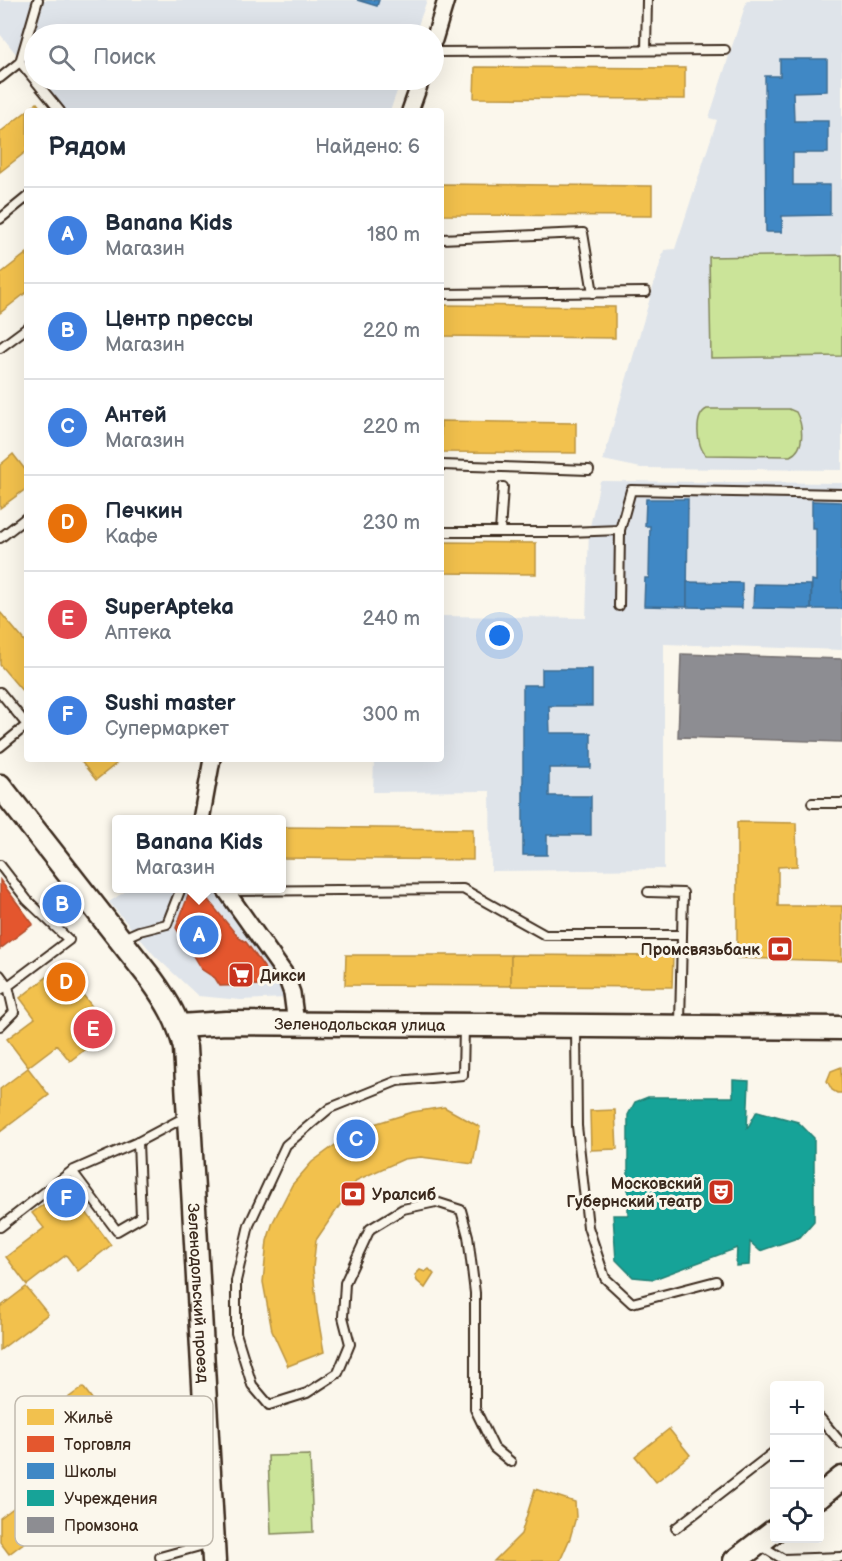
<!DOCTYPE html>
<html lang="ru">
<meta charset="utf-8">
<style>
body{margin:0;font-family:"Balsamiq Sans",sans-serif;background:#f2f2f3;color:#1f2937}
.controls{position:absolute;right:18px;bottom:18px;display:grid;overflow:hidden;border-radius:6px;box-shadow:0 6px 24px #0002}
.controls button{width:54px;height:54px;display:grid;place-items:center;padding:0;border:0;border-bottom:2px solid #e0e1e3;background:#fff;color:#1f2937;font:30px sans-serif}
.you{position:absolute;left:500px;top:636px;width:21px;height:21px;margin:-15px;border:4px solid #fff;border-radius:50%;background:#1a73e8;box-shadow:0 0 0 9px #1a73e833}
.badge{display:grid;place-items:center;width:39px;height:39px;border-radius:50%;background:#b45309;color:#fff;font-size:20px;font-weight:700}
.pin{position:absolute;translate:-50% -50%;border:3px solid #fff;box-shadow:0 2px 6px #0006}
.popup{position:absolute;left:112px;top:815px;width:174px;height:78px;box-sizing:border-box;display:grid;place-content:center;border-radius:6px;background:#fff;filter:drop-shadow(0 2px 4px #0005);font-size:20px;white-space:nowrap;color:#747a83}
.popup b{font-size:22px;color:#1f2937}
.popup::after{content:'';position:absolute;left:50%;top:100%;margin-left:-12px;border:12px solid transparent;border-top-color:#fff}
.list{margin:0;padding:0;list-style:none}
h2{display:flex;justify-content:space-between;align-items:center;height:78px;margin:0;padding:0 24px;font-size:26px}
h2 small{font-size:20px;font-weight:400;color:#747a83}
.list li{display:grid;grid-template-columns:39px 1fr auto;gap:18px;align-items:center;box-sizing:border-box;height:96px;padding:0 24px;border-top:2px solid #e0e1e3}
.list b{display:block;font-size:22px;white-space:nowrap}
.list p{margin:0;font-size:20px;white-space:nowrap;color:#747a83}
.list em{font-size:20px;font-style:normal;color:#747a83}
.icon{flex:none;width:33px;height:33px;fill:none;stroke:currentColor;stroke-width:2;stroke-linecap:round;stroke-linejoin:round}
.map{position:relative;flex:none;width:842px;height:1561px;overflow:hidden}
.search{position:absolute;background:#fff;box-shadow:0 6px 24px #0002;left:24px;top:24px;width:420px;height:66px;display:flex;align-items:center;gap:15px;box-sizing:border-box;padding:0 21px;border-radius:33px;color:#747a83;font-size:22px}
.panel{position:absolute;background:#fff;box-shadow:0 6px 24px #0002;left:24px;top:108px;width:420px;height:654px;border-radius:6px}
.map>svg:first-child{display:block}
.built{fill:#dfe4ea}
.green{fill:#cbe499;stroke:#83875c;stroke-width:1.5}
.homes{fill:#f2c14e;stroke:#bb9440;stroke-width:1.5}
.shops{fill:#e4572e;stroke:#b14a29;stroke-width:1.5}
.schools{fill:#3f88c5;stroke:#3e6c93;stroke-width:1.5}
.public{fill:#17a398;stroke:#227f73;stroke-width:1.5}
.industry{fill:#8d8d92;stroke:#746f6f;stroke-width:1.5}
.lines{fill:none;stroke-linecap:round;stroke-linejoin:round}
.lane-casing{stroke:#3b2a1e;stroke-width:12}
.street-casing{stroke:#3b2a1e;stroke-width:20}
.secondary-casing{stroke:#3b2a1e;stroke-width:27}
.lane{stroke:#fbf7ec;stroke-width:8}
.street{stroke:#fbf7ec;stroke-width:15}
.secondary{stroke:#fbf7ec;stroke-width:22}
.labels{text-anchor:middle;stroke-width:6;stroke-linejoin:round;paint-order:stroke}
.poi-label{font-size:16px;font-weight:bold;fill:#3b2a1e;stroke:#fbf7ec;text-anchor:end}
.street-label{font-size:16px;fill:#3b2a1e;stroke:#fbf7ec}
.key{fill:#fbf7ec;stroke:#c1baae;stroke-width:1.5}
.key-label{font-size:16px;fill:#3b2a1e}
</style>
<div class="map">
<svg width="842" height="1561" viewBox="0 0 842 1561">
<rect width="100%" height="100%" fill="#fbf7ec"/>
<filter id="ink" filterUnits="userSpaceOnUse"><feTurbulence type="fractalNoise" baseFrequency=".0167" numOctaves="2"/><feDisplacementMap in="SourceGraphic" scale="12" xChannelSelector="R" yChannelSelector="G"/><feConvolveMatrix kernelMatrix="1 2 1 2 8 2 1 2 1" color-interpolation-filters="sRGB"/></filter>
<g filter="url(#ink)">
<g class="built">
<path d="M0 0H427L415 34H34V76L0 34Z"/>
<path d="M747 0H842V470L641 468 603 460 664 250 675 249 717 120 709 118Z"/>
<path d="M37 80H401L390 111H63Z"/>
<path d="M600 481 842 483V650L664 644V869L491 871 490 791 373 792 374 759H441V616L586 618 589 531Z"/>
<path d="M129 889H213L271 970 285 998 241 1000 198 996 155 956 109 902Z"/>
</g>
<g class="green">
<path d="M842 255V356L711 358 709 257Z"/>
<path d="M707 409H789L796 412C803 425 806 449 790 456L706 455C696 446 694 415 707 409Z"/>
<path d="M310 1455 313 1532 271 1534 268 1456Z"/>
</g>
<g class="homes">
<path d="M475 67 685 68V99L474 98Z"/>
<path d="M37 103 43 111H27Z"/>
<path d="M27 111V151L0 172V132Z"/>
<path d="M441 184 652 186V216L441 215Z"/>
<path d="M27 253V292L0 313V274Z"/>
<path d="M441 305 615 307V338L441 336Z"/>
<path d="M441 421 576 423V453L441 452Z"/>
<path d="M13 454 27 472V488L0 508V465Z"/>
<path d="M441 542 536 543V574L441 573Z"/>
<path d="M0 612 27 644V691L24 693 0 665Z"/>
<path d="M79 759H122L96 780Z"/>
<path d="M737 822 796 823 797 866 778 867V906H842V961L737 958Z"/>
<path d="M282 827 473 829V860L282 858Z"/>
<path d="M346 955H511V986L345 985Z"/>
<path d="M511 955 673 956 672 987 511 986Z"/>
<path d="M61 966 110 1030 70 1061 57 1045 28 1067 7 1039 35 1018 20 998Z"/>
<path d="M841 1067 842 1093H837L832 1090 827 1081 831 1071Z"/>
<path d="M28 1068 49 1095 0 1132V1089Z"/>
<path d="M444 1107 480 1127 473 1164 421 1157 404 1159 357 1180 316 1240 313 1268 317 1312 324 1352 288 1366 272 1331 263 1282 267 1241 273 1222 292 1185 312 1162 338 1143 374 1124 413 1112Z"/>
<path d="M615 1110 617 1149 591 1150 590 1111Z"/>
<path d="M67 1187 111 1245 78 1271 66 1255 27 1285 6 1257 44 1228 32 1213Z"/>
<path d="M429 1269 434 1274 425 1288 417 1281 415 1275 420 1270 425 1272Z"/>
<path d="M26 1287 48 1314 0 1350V1307Z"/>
<path d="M83 1387 127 1445 83 1478 72 1463 41 1486 20 1459 50 1436 38 1420Z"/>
<path d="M669 1429 690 1455 656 1482 635 1456Z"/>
<path d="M40 1488 61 1515 9 1554 0 1542V1518Z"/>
<path d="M535 1489 575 1502 576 1517 570 1538 560 1561H494L521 1534Z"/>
</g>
<g class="shops">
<path d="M0 880 33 924 0 949Z"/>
<path d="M191 888 200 890 239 938 246 942 264 967 269 985 220 986 215 978 201 969 176 928Z"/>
</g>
<g class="schools">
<path d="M357 0H379L377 6Z"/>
<path d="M780 59H827V91L793 92 794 121H828V153H793V185H830V215L782 216V232H766L765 76H780Z"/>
<path d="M646 499H688L687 607 644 606 645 578H649L650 526H645Z"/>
<path d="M812 501 842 502V609H811L812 580 816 581V528H812Z"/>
<path d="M687 582 742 583V608L687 607Z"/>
<path d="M754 584 811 585V609L753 608Z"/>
<path d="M542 669H592V706H549L550 733H591V768H549V796H591V835H547V855H523V685H542Z"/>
</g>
<path class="public" d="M733 1080 749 1081 747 1129 757 1111 798 1122 814 1138V1221L800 1237 760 1251 750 1242 749 1265 736 1266 737 1248 654 1279 633 1277 616 1260 613 1215H628V1115L635 1102 648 1097H733Z"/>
<path class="industry" d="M681 654 842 659V742L678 737Z"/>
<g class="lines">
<g class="lane-casing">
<g id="lane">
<path d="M646 50 647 0"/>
<path d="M434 52 725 50"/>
<path d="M20 62 38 0"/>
<path d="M0 78 20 62 60 111"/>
<path d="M0 219 27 197"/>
<path d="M441 239 583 233 593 293"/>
<path d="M441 294 646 292"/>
<path d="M0 348 27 328"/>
<path d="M441 465 589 470"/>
<path d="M441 532H568L620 530 631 490 842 494"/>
<path d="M500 532 503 487"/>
<path d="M0 538 27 517"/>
<path d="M619 606 620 530"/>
<path d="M0 692 27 725"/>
<path d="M0 747 27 725"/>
<path d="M812 803H842"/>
<path d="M0 865 27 900 69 940 8 986 14 1012 0 1026"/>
<path d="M227 891 463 889 545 935H682"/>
<path d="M648 892 683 893 680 1023"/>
<path d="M121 939 139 931 167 924 181 888"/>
<path d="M0 975 8 986 0 990"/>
<path d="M464 1027 463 1075 397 1081 330 1108 286 1145 249 1225 236 1281V1333L252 1385 269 1405 307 1393 338 1373 350 1344 343 1317 345 1283 370 1229 403 1209 436 1202 461 1210 468 1236 475 1293V1409L494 1448 511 1462"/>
<path d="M576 1028 577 1126 588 1227 605 1278 632 1303 716 1281"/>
<path d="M72 1171 117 1231 141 1217 138 1142"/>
<path d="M0 1227 72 1171 138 1142 187 1116"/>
<path d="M820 1418 842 1444"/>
<path d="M676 1528 774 1452"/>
<path d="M760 1545 783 1559 842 1557"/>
<path d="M160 1557 211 1543"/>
</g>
</g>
<g class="street-casing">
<g id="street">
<path d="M434 40 446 0"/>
<path d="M410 111 421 80"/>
<path d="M201 820 212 759"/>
<path d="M224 888 285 974 292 993 296 1024"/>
</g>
</g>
<g class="secondary-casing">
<g id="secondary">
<path id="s1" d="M0 786 151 979C167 1001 179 1021 185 1048L214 1561"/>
<path id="s2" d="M180 1026 226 1023 842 1028"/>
<path d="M820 1496 842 1478"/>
<path d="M735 1561 774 1531"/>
</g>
</g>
<use href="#lane" class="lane"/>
<use href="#street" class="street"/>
<use href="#secondary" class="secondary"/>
</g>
</g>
<defs>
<g id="bank-square" transform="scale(1.35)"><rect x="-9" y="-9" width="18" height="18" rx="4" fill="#c8321e" stroke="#fbf7ec"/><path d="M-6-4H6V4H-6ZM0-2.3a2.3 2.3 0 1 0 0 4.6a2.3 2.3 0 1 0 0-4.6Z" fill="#fff"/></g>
<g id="supermarket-square" transform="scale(1.35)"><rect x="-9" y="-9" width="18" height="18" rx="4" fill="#c8321e" stroke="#fbf7ec"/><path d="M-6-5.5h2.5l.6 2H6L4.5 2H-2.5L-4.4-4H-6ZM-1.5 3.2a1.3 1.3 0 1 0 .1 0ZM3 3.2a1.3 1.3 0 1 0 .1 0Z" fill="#fff"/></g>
<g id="theatre-square" transform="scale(1.35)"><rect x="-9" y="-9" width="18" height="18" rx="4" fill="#c8321e" stroke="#fbf7ec"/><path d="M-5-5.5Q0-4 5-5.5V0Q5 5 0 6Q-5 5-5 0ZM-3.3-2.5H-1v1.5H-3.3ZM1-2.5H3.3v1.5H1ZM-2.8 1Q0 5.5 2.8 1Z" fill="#fff"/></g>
</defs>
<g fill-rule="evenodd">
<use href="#bank-square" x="780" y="949"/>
<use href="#supermarket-square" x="241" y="975"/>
<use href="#theatre-square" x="721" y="1192"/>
<use href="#bank-square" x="353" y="1194"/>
</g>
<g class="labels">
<g class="poi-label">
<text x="760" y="955">Промсвязьбанк</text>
<text x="260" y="981" text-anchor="start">Дикси</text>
<text x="702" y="1189">Московский<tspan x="702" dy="18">Губернский театр</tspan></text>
<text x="372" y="1200" text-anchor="start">Уралсиб</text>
</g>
<g class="street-label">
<text dy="6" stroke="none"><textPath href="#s2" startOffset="180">Зеленодольская улица</textPath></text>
<text dy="6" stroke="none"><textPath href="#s1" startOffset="568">Зеленодольский проезд</textPath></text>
</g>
</g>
<rect x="15" y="1396" width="198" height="150" rx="9" class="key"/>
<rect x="27" y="1409" width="27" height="16" fill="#f2c14e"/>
<rect x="27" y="1436" width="27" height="16" fill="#e4572e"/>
<rect x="27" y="1463" width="27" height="16" fill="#3f88c5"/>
<rect x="27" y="1490" width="27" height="16" fill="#17a398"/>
<rect x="27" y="1517" width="27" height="16" fill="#8d8d92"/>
<g class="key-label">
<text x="64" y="1423">Жильё</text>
<text x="64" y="1450">Торговля</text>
<text x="64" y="1477">Школы</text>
<text x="64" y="1504">Учреждения</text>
<text x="64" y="1531">Промзона</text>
</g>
</svg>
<div class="controls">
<button>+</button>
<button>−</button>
<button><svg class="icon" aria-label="locate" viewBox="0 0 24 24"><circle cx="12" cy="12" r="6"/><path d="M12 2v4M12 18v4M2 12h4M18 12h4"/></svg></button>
</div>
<div class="you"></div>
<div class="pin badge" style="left:199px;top:935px;background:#3f7fe0">A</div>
<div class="popup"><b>Banana Kids</b>Магазин</div>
<div class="pin badge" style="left:62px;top:904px;background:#3f7fe0">B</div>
<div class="pin badge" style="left:356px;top:1139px;background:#3f7fe0">C</div>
<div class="pin badge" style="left:66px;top:982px;background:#e8710a">D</div>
<div class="pin badge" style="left:93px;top:1029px;background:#e0444e">E</div>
<div class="pin badge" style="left:66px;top:1198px;background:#3f7fe0">F</div>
<div class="search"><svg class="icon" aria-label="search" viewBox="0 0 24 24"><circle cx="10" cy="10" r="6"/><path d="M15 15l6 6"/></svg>Поиск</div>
<section class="panel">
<h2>Рядом<small>Найдено: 6</small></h2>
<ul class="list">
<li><span class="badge" style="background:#3f7fe0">A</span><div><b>Banana Kids</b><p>Магазин</p></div><em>180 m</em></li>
<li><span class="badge" style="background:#3f7fe0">B</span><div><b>Центр прессы</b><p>Магазин</p></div><em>220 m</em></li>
<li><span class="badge" style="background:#3f7fe0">C</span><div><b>Антей</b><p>Магазин</p></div><em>220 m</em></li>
<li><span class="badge" style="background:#e8710a">D</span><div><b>Печкин</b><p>Кафе</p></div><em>230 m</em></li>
<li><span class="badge" style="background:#e0444e">E</span><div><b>SuperApteka</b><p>Аптека</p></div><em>240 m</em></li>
<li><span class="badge" style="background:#3f7fe0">F</span><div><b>Sushi master</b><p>Супермаркет</p></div><em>300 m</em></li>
</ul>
</section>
</div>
